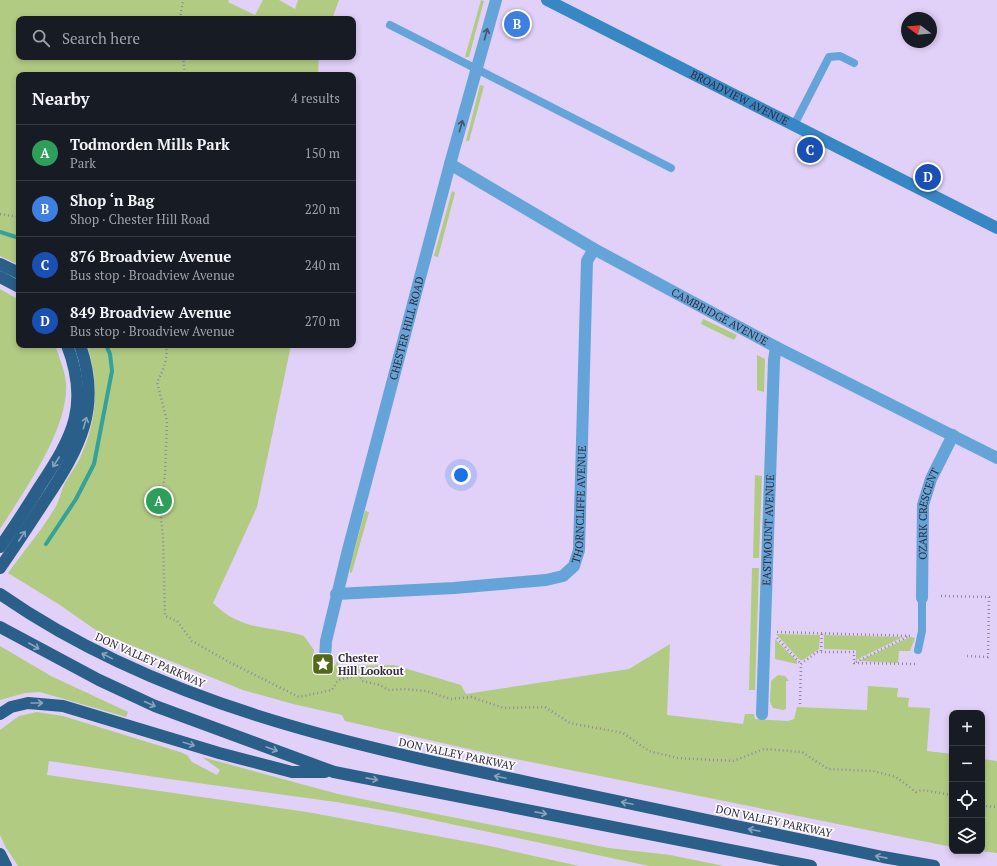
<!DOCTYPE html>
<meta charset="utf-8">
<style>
body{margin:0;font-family:"PT Serif",serif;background:#20242c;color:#f1f3f6}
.controls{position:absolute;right:12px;bottom:12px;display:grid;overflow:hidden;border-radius:8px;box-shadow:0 2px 6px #0003}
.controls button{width:36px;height:36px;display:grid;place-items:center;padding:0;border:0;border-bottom:1px solid #363941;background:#171b24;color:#f1f3f6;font:20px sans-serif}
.compass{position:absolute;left:901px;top:12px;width:36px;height:36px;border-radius:50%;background:#171b24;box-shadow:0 2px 6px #0003;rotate:286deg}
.you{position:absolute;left:461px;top:475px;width:14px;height:14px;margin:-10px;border:3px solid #fff;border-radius:50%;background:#1a73e8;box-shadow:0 0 0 6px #1a73e833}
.badge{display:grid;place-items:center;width:26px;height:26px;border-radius:50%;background:#db2777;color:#fff;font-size:13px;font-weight:700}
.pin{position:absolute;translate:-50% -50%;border:2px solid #fff;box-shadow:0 1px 4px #0006}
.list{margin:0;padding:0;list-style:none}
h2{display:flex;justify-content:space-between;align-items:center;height:52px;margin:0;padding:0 16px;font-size:17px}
h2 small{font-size:13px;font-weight:400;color:#9ea1a6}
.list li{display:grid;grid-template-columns:26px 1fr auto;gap:12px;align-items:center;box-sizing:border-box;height:56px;padding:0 16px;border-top:1px solid #363941}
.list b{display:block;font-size:15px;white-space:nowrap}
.list p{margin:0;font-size:13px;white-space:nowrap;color:#9ea1a6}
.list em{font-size:13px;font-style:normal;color:#9ea1a6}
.icon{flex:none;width:22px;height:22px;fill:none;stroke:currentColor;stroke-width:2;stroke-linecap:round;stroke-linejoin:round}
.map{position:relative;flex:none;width:997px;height:866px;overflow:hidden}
.search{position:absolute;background:#171b24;box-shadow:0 2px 6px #0003;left:16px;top:16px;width:340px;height:44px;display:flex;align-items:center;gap:10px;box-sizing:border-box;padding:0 14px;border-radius:8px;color:#9ea1a6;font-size:15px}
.panel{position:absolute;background:#171b24;box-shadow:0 2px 6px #0003;left:16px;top:72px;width:340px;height:276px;border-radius:8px}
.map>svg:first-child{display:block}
.green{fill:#b1cb83}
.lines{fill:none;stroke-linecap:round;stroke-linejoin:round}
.stream{stroke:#33a29b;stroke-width:4}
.path{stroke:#9387a3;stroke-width:2.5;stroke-dasharray:1 3;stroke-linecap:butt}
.lane{stroke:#65a4d8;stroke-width:8}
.street{stroke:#65a4d8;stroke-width:12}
.secondary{stroke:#3687c4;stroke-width:12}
.highway{stroke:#295f89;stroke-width:12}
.oneway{stroke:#445571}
.oneway2{stroke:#87a4bd}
.labels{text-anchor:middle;stroke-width:3.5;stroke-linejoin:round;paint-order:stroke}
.street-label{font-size:11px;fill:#322b3a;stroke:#faf9fd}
.poi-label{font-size:11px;font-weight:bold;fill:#322b3a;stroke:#faf9fd;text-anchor:start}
</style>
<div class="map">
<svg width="997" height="866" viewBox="0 0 997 866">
<rect width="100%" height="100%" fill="#e1d0f7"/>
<g class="green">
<path d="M0 0H229L228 2 255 15 263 0H279L295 9 298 0H339L332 19H19V57H319L318 75H19V265L0 256Z"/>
<path d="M481 0 484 1 482 8 469 57H465Z"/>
<path d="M480 85 484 86 469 141H466Z"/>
<path d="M452 191 455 193 438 257 434 256Z"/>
<path d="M0 289 19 300V345H55C59 357 65 371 66 383 69 429 24 491 0 529Z"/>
<path d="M703 319 737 335 734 340 701 324Z"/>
<path d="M87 345H291L257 507 213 603C242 632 268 625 304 636L314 650C308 672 330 681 337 661L339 666 394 665 461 685 466 694 629 669 670 644 667 715 743 724 745 714H754L755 719 788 721 794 719 797 707 867 710 868 686 898 688 897 697 909 698 908 707 930 708 927 751 952 754V847L491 754 345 721 342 715 293 704 243 690 100 633 60 605 8 573C23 552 43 529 56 506 60 499 61 490 65 483 69 475 75 468 79 460 97 423 100 384 87 345Z"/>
<path d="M757 355 765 359 764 392 757 390Z"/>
<path d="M755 475 762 476 759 558H753Z"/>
<path d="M365 511 369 512 352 572 350 573V566Z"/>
<path d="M752 568H759L755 690H749Z"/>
<path d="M776 634 820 635 819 649 803 660H800Z"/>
<path d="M824 635 903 637 856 660V650L824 649Z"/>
<path d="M910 637 915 638 910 651H899L898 663 859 661Z"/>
<path d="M775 639 797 661V664L775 659Z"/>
<path d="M0 646 51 676 128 712 126 717 40 692 25 693 0 700Z"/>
<path d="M778 675 785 676 789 681H786V709L783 710 773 708 770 702 771 681Z"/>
<path d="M37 712 63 716 180 752 187 755 192 762 217 775 220 770 202 757 338 794 401 807 609 848 670 855 724 866H649L399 813 336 802 169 779 49 761 47 775 307 812 485 845 579 866H18L5 846 0 835V730L19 716Z"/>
<path d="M982 759 997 761V853L979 851H982Z"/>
</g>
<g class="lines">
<g class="stream">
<path d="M0 232 19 238"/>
<path d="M46 544 76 499 94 464 112 371 110 354 106 345"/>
</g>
<g class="path">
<path d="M180 19 183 0"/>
<path d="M183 57 185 75"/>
<path d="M0 214 19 217"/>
<path d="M166 345C168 359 164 369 157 382L167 421 165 475 160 507 163 538 165 616 177 621 192 641 229 662 299 697 332 690 338 680 360 675 362 681 380 685 388 690 404 689 426 691 451 699 471 697 504 708 545 707 570 723 623 733 649 751 677 758 733 761 764 749 802 752 828 769 873 771 896 777 916 792 922 790 952 795"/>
<path d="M941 596 989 597 988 657 966 656"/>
<path d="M777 632 912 636"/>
<path d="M777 638 801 664"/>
<path d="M821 651 822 633"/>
<path d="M856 662 909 636"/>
<path d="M800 704 801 664 817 652H854V663L917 664"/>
<path d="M982 806 997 807"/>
</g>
<g class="lane">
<path d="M390 25 671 168"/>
<path d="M794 125 829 57 840 56 854 63"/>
<path d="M918 650 922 631V598"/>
</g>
<g class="street">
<path id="s1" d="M450 164 594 249 776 347 997 458"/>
<path id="s2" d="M336 594 454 588 546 580 563 576 574 566 579 550 587 261 594 249"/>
<path id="s3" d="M922 598 923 505 931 479 953 435"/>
<path id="s4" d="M325 659 326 641 348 550 450 164 496 0"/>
<path id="s5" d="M762 714 774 360 776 347"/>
</g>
<path class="secondary" id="s6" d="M547 0 997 228"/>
<g class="highway">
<path d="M0 264 19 273"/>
<path d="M0 277 19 287"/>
<path d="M0 547C14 527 27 507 40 486 73 436 90 405 67 345"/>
<path d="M0 568C16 545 31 522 46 499 80 448 102 407 80 345"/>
<path d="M0 594C158 704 347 744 532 783 649 808 766 832 883 857L934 866"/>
<path d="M0 627 99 680 155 706 334 772 811 866"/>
<path d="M0 714 11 707 28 703 63 706 219 753 292 772H325"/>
<path d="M0 854 6 866"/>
</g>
</g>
<defs><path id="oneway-shaft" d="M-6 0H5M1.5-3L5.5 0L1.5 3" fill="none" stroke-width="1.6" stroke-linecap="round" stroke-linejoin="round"/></defs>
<g class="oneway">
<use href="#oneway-shaft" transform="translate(486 34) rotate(-75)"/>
<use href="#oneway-shaft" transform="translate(461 126) rotate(-74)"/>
</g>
<g class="oneway2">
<use href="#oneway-shaft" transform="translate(85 423) rotate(-74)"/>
<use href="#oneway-shaft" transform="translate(56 462) rotate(123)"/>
<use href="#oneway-shaft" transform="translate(22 536) rotate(-56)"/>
<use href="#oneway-shaft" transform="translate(34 646) rotate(30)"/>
<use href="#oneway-shaft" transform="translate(107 656) rotate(-154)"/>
<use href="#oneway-shaft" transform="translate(37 703)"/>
<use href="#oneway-shaft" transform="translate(150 704) rotate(24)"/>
<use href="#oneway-shaft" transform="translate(189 744) rotate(17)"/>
<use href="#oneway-shaft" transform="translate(272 749) rotate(20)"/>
<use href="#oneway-shaft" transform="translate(500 777) rotate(-168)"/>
<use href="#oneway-shaft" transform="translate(372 779) rotate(11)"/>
<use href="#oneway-shaft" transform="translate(627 803) rotate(-168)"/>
<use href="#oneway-shaft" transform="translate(541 813) rotate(11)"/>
<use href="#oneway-shaft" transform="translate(754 830) rotate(-168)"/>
<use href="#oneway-shaft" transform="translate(881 857) rotate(-169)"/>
</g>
<defs>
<g id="sight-square" transform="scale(1.15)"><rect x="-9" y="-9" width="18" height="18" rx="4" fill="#526919" stroke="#faf9fd"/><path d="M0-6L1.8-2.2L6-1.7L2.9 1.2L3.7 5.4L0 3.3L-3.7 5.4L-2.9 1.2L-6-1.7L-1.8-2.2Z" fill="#fff"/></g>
</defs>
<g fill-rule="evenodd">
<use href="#sight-square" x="323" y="664"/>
</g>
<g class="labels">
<g class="street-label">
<text dy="4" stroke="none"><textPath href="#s6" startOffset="216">BROADVIEW AVENUE</textPath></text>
<text dy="4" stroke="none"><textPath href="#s1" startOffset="310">CAMBRIDGE AVENUE</textPath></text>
<text dy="4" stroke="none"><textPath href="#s4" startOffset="341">CHESTER HILL ROAD</textPath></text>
<text dy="4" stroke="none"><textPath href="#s2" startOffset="305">THORNCLIFFE AVENUE</textPath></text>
<text dy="4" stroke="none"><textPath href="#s3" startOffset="85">OZARK CRESCENT</textPath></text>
<text dy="4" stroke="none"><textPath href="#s5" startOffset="184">EASTMOUNT AVENUE</textPath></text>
<text transform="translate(150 660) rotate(24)" y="4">DON VALLEY PARKWAY</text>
<text transform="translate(457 754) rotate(12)" y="4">DON VALLEY PARKWAY</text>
<text transform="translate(774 821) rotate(12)" y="4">DON VALLEY PARKWAY</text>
</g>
<g class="poi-label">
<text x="338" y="662">Chester<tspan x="338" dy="13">Hill Lookout</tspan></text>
</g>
</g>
</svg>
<div class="controls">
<button>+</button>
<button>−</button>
<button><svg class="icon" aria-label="locate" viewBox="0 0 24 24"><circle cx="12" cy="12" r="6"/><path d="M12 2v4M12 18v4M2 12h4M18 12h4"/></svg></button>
<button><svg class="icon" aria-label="layers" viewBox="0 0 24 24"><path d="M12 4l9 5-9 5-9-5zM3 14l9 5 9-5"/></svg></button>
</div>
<svg class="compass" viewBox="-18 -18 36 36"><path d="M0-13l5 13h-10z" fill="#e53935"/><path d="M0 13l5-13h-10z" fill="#9ea1a6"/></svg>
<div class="you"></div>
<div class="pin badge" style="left:159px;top:501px;background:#2e9e5b">A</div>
<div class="pin badge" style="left:517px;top:24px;background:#3f7fe0">B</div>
<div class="pin badge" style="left:810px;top:150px;background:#1a4fb4">C</div>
<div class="pin badge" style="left:928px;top:177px;background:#1a4fb4">D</div>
<div class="search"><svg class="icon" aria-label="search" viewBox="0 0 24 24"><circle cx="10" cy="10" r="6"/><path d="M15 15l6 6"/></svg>Search here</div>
<section class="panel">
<h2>Nearby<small>4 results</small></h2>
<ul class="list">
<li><span class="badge" style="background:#2e9e5b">A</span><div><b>Todmorden Mills Park</b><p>Park</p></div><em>150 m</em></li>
<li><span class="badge" style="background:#3f7fe0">B</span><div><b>Shop ‘n Bag</b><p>Shop · Chester Hill Road</p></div><em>220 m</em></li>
<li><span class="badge" style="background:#1a4fb4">C</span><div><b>876 Broadview Avenue</b><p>Bus stop · Broadview Avenue</p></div><em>240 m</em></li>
<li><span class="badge" style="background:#1a4fb4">D</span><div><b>849 Broadview Avenue</b><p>Bus stop · Broadview Avenue</p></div><em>270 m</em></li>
</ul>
</section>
</div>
